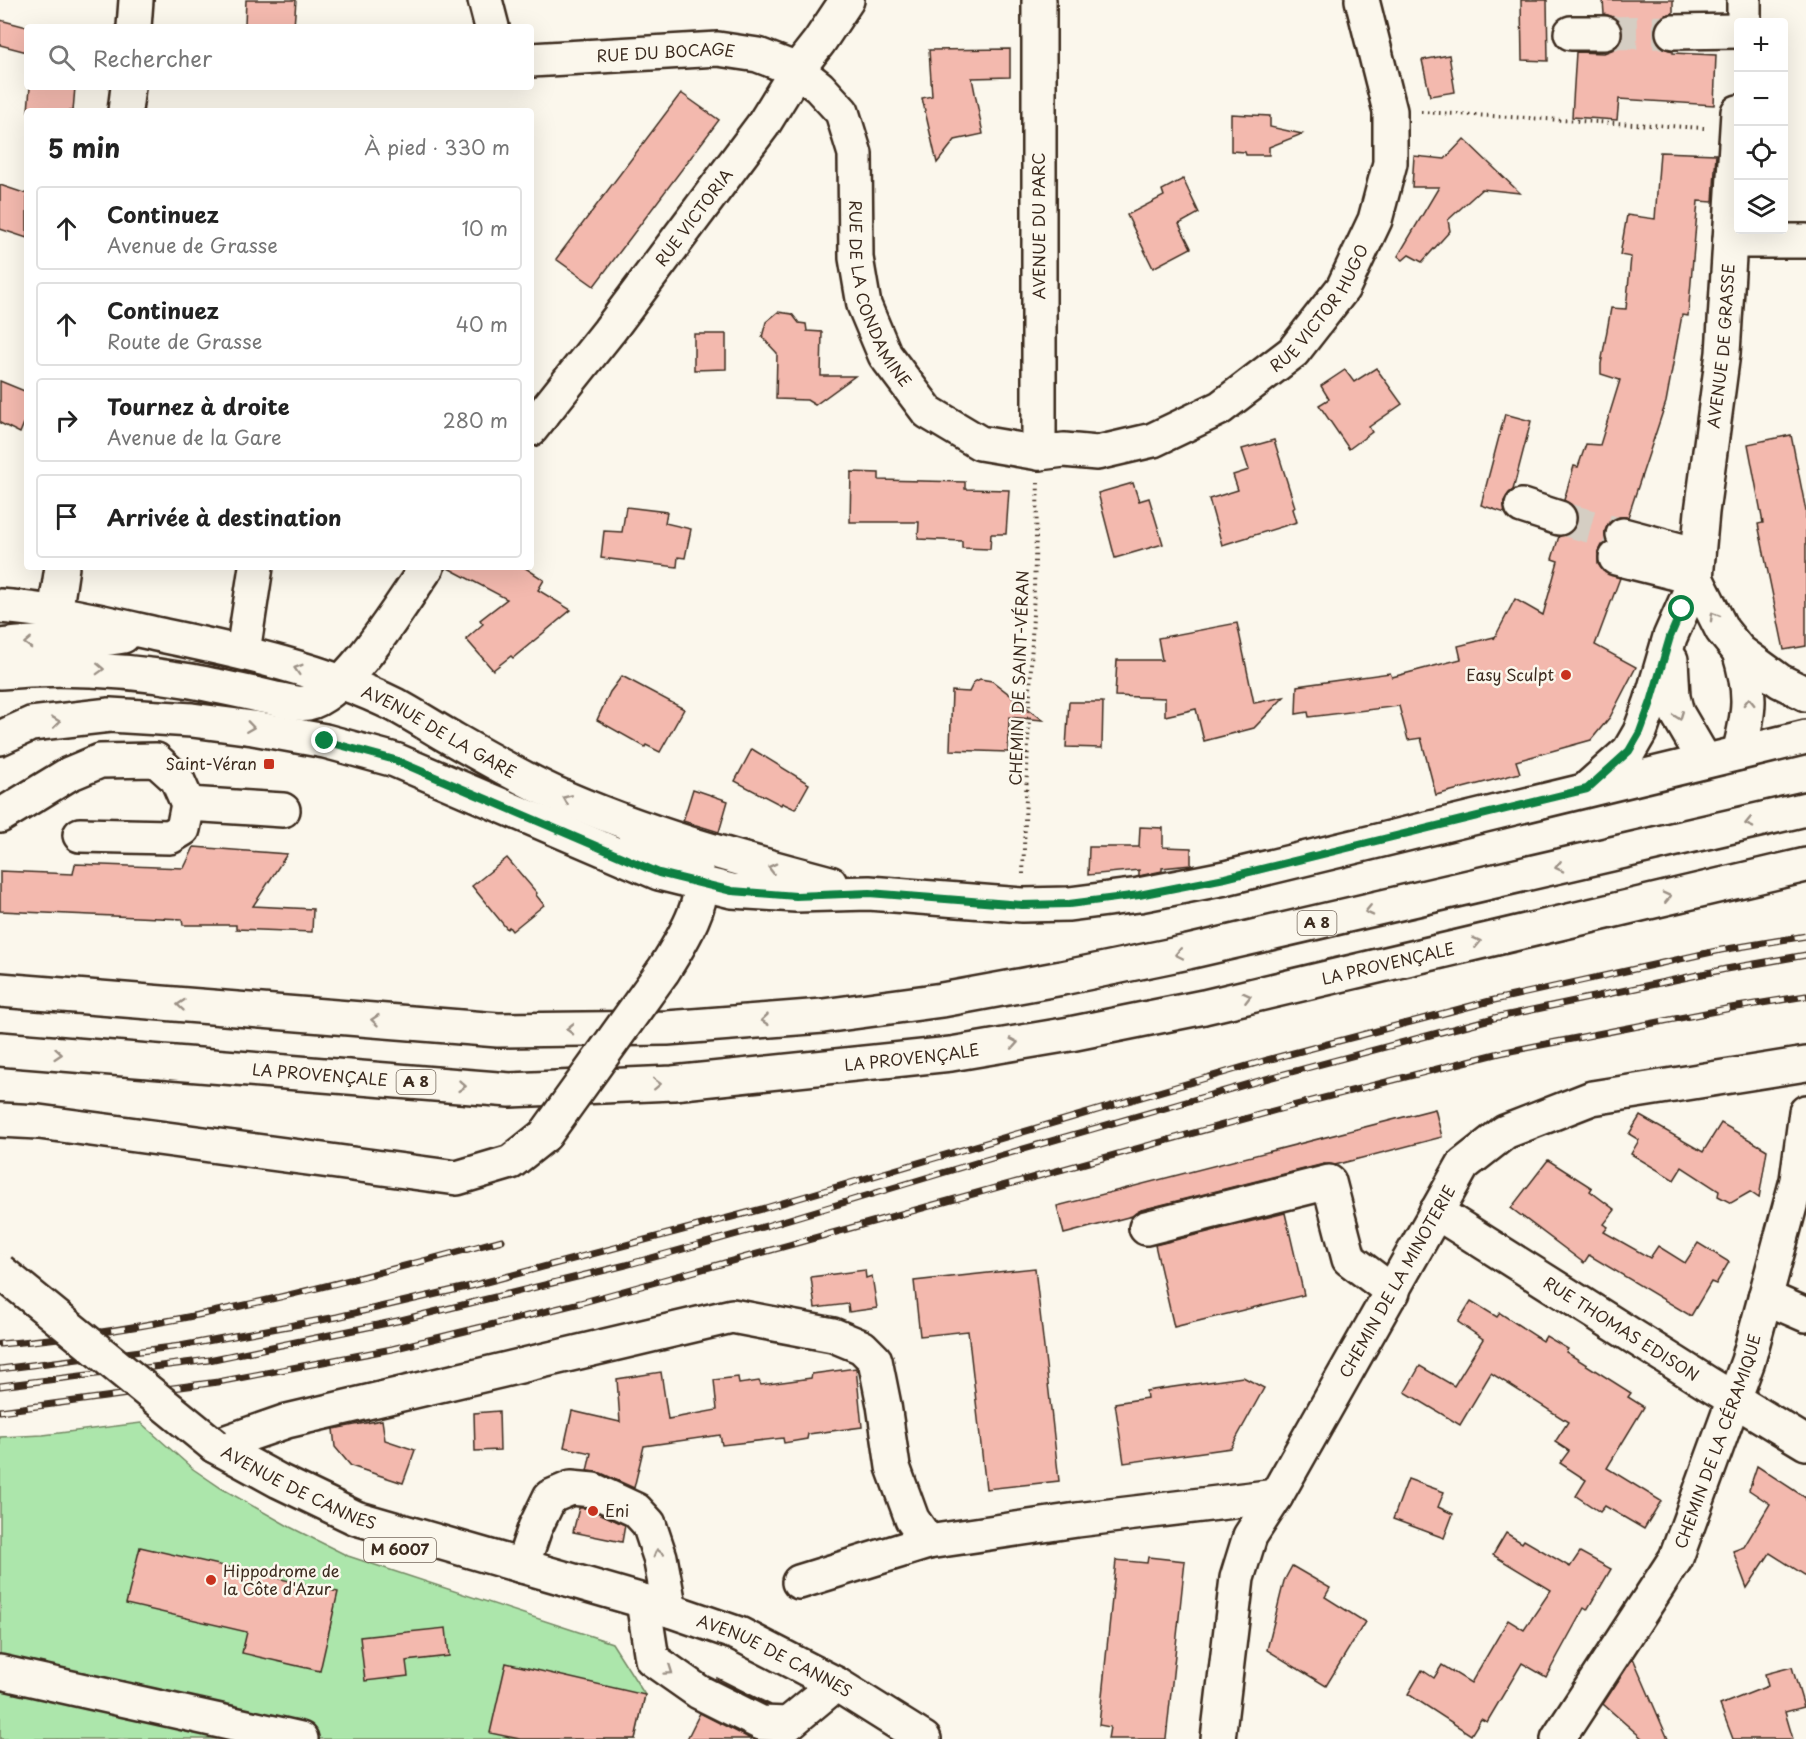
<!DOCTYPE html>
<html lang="fr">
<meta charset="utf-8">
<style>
body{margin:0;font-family:"Playpen Sans",sans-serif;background:#f2f2f2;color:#222}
.controls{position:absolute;right:18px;top:18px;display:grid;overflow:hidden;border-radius:6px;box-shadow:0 6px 24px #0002}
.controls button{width:54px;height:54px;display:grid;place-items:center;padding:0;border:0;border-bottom:2px solid #e0e0e0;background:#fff;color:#222;font:30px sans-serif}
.stop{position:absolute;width:18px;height:18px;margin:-14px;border:4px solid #0b8043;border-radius:50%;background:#fff}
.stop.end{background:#0b8043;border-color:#fff;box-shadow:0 2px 6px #0008}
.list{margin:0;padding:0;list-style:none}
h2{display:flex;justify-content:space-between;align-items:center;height:78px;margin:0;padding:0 24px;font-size:26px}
h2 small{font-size:20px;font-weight:400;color:#767676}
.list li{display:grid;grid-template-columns:39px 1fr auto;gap:18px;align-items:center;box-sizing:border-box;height:84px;margin:0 12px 12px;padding:0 12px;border:2px solid #e0e0e0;border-radius:6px}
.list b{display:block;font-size:22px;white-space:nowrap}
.list p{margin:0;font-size:20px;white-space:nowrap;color:#767676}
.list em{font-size:20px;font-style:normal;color:#767676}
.icon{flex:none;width:33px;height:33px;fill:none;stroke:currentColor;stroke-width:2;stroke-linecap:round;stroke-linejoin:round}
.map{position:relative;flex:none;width:1806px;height:1739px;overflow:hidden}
.search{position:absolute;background:#fff;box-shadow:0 6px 24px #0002;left:24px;top:24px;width:510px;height:66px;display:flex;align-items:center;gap:15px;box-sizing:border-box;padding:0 21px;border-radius:6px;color:#767676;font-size:22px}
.panel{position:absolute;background:#fff;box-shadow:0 6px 24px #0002;left:24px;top:108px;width:510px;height:462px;border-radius:6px}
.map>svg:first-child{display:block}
.green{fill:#ace6ab;stroke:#748864;stroke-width:1.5}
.building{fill:#f3b9ae;stroke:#3b2a1e;stroke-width:1.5}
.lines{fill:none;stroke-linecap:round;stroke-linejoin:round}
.minor-tunnel{stroke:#d5cec3;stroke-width:33;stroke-dasharray:33 16;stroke-linecap:butt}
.minor-casing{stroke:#3b2a1e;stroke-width:38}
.major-casing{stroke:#3b2a1e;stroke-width:38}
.highway-casing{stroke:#3b2a1e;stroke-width:38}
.path{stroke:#3b2a1e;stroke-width:4;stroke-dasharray:1.5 4.5;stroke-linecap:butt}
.minor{stroke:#fbf7ec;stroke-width:33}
.major{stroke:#fbf7ec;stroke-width:33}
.highway{stroke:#fbf7ec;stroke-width:33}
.rail-casing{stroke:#3b2a1e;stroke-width:7}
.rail{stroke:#fbf7ec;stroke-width:4.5;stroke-dasharray:14;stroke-linecap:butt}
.minor-bridge-casing{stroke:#3b2a1e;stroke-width:38;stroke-linecap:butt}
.major-bridge-casing{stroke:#3b2a1e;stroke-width:38;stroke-linecap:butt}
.minor-bridge{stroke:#fbf7ec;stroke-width:33}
.major-bridge{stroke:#fbf7ec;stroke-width:33}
.oneway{stroke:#9b9085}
.route{stroke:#0b8043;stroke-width:8}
.poi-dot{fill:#c8321e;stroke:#fbf7ec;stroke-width:2}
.labels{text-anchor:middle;stroke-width:5;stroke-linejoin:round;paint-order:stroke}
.shield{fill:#fbf7ec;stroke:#75685c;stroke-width:1.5}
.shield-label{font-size:15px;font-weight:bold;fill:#3b2a1e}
.street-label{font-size:16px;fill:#3b2a1e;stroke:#fbf7ec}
.poi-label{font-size:16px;fill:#3b2a1e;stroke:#fbf7ec;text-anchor:end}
</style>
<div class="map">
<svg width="1806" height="1739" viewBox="0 0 1806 1739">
<rect width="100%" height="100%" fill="#fbf7ec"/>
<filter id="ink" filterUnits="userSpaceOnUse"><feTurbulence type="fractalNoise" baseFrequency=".0167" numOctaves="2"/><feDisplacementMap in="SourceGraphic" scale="12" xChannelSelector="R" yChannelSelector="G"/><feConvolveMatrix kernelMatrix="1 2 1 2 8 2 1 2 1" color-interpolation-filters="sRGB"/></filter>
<g filter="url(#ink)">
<path class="green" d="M141 1423 193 1469 221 1488 290 1527 348 1556 612 1643 645 1695 635 1739H0V1437L43 1435Z"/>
<g class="building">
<path d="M246 0H296L294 27 245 24Z"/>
<path d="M1521 0H1547L1548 61 1522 60Z"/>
<path d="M1603 0H1673V13L1663 16 1656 23 1654 33 1657 41 1663 48 1673 51V53L1716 55 1714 105 1619 99 1617 120 1572 117 1576 52 1604 53 1614 49 1620 43 1623 34 1620 23 1613 17 1604 14Z"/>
<path d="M0 20 27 27V52L0 45Z"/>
<path d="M1010 49V77L972 78 983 134 955 140 937 163 922 98 932 96 929 50Z"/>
<path d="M1449 55 1455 92 1430 96 1422 60Z"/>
<path d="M30 87H75L73 111H28Z"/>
<path d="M681 93 719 120 594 286 556 259Z"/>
<path d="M1231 114 1270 116V127L1302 134 1269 147V155H1246L1245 152 1231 151Z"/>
<path d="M1464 139 1520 193 1482 189 1448 220 1450 231 1422 262 1409 255 1403 260 1398 256 1439 187H1412L1414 156 1445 159Z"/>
<path d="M1660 152 1716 154 1713 202 1698 201 1688 316 1682 315 1666 402 1628 517H1619L1609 522 1605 531 1606 543 1602 545 1598 554V564L1603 571 1620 578 1595 645 1636 667 1610 717 1591 740 1516 761 1520 773 1436 795 1421 738 1408 740 1399 706 1309 717 1308 712 1296 714 1297 686 1390 673 1392 677 1461 659 1458 646 1494 637V639L1515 599 1543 615 1558 561 1552 559 1559 536 1571 532 1577 523V514L1573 506 1564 500 1574 466 1578 467 1586 444 1600 445 1620 380 1601 374V364L1611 308 1626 309 1631 257 1620 255 1627 215 1655 219Z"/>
<path d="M1183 179 1199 213 1179 224 1191 248 1153 268 1127 215 1164 196 1162 190Z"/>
<path d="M0 185 27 194V238L0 229Z"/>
<path d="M778 312 792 314 799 323 806 324 807 331 822 332 821 376H855L815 405 807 400 776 399 777 353 762 337 766 322Z"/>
<path d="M694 334H726V369L694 370Z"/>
<path d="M1376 368 1402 404 1369 427 1372 432 1349 449 1319 405 1329 399 1321 386 1345 370 1354 382Z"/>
<path d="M0 381 27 392V416L20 433 0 423Z"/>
<path d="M1505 414 1531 421 1513 490 1509 493 1504 501 1505 513 1481 505Z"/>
<path d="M1791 435 1806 511V646L1784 650 1758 524 1763 523 1748 444Z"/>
<path d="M1274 440 1295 507 1293 509 1297 522 1222 545 1209 499 1238 490 1233 475 1249 470 1242 449Z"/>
<path d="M851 472 879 473V480L965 482V489L1009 490 1006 534H991L990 549 962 548V541L918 539 919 522H850Z"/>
<path d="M1133 483 1139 501 1149 498 1163 544 1115 558 1098 493Z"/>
<path d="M626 507 667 512 665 523 691 529 685 558 678 557 677 567 601 558 604 531 622 532Z"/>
<path d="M446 567H524L544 580 538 590 571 610 513 658 511 656 493 670 466 639 483 624 480 620 507 599Z"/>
<path d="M1237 623 1254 703 1284 697 1254 728 1204 741 1196 709 1165 716V698L1115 696 1117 660H1162L1158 638Z"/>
<path d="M622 676 684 709 660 752 646 745 645 747 597 720 610 692Z"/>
<path d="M980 679 992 681 1043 720 1009 717 1008 752 950 750 952 691 969 692 974 682Z"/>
<path d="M1069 702H1103L1102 748 1066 747Z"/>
<path d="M752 749 809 784 795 809 782 803 781 805 735 781Z"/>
<path d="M693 789 728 801 719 832 683 821Z"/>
<path d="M1140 827 1163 828V847L1191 848V865L1162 868V871L1139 876V870L1088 875 1089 847H1139Z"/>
<path d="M194 847 287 854 253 906 313 909 312 932 236 929V925H183L182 919 0 911V871L73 874 75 864 184 868Z"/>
<path d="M507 858 537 893 536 895 544 905 512 931 509 927 507 929 472 886Z"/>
<path d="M1435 1109 1442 1137 1335 1165 1324 1164 1141 1210 1132 1216 1064 1234 1057 1206Z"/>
<path d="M1640 1116 1703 1152 1721 1123 1767 1150 1759 1198 1750 1192 1731 1203 1718 1196 1719 1191 1682 1167 1674 1180 1631 1154 1639 1140 1629 1134Z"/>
<path d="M1548 1160 1592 1188 1590 1191 1615 1210 1604 1224 1608 1227 1604 1232 1650 1258 1658 1246 1685 1263 1698 1243 1729 1262 1716 1284 1711 1282 1691 1316 1589 1255 1584 1263 1511 1208Z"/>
<path d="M1285 1213 1304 1295 1174 1327 1155 1245Z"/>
<path d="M1035 1268 1059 1481 986 1489 968 1331 920 1336 914 1281Z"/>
<path d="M865 1270 866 1278 872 1276 877 1308 849 1312 848 1304 815 1308 811 1277Z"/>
<path d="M1471 1301 1497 1317 1500 1313 1543 1341 1546 1336 1568 1349 1566 1352 1631 1393 1628 1397 1644 1407 1607 1468 1661 1501 1644 1529 1605 1506 1600 1512 1576 1496 1586 1480 1560 1463 1569 1451 1555 1442 1568 1422 1491 1373 1460 1425 1405 1392 1420 1366 1454 1386 1483 1339 1458 1322Z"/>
<path d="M856 1368 862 1427 808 1434 807 1439 784 1443 783 1438 722 1445 720 1435 644 1446 634 1488 601 1473 587 1471 591 1453 564 1447 572 1411 620 1422 617 1379 661 1372 668 1419 717 1410 714 1380 738 1377 739 1384 759 1381 761 1385 811 1378 812 1374Z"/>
<path d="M1243 1377 1264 1388 1231 1448 1124 1463 1115 1403 1147 1398 1146 1391Z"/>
<path d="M499 1411 500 1450 475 1451 474 1413Z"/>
<path d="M382 1420 385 1440 415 1450 403 1483 351 1466 335 1447 333 1429Z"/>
<path d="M1757 1466 1806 1498V1576L1770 1553 1747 1588 1733 1551 1744 1547 1770 1504 1749 1490Z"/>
<path d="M1408 1479 1444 1492 1438 1507 1453 1514 1444 1538 1393 1519Z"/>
<path d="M579 1508H588L625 1525 622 1542 573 1532Z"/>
<path d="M1506 1533 1522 1543 1524 1540 1570 1567 1580 1552 1611 1569 1587 1610 1584 1608 1546 1677 1522 1663 1487 1722 1481 1719 1471 1735 1408 1694 1422 1670 1434 1678 1442 1665 1471 1683 1508 1620 1524 1630 1551 1590 1493 1555Z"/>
<path d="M140 1547 338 1592 320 1671 242 1653 247 1632 126 1604Z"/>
<path d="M1148 1557 1185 1561 1166 1739H1108L1110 1727 1099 1725 1116 1560 1147 1563Z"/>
<path d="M1292 1566 1330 1588 1325 1597 1365 1622 1326 1686 1267 1650 1284 1581Z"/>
<path d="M446 1628 449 1656 406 1661 408 1676 365 1681 360 1637Z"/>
<path d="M1633 1658 1668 1739H1643L1603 1704Z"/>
<path d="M506 1663 645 1695 635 1739H520L490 1733Z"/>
<path d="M1792 1667 1804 1707 1785 1712 1793 1739H1733L1720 1705 1768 1686 1765 1674Z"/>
<path d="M717 1678 771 1705 766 1704 717 1680Z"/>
<path d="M700 1713 751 1739H687Z"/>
</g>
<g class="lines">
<g class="minor-tunnel">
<path d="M1604 33 1673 32"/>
<path d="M1559 518 1623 535"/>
</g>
<g class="minor-casing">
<g id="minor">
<path d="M485 0 492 27"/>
<path d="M1039 0V453"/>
<path d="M134 27 136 0"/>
<path d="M1673 32 1738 31"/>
<path d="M1571 33H1604"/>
<path id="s1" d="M531 60 718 49 758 55 797 70 819 87 842 112 855 154 856 258 864 305 885 355 928 412 980 443 1039 453 1064 450 1097 453 1153 440 1220 408 1293 352 1343 288 1375 220 1390 163V111L1362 0"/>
<path d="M125 111 128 87"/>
<path d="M1730 241H1806"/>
<path id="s2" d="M531 429 609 331 763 125 797 70 819 42 847 0"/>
<path d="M1522 506 1559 518"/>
<path d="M1623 535 1698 555"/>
<path d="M1616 558 1696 578"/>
<path d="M55 614 62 567"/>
<path d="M243 652 256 567"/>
<path d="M0 672C66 666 126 670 191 681 218 686 245 692 272 698 282 700 298 705 308 703 348 694 403 601 427 567"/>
<path d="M188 804 283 810"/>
<path d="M0 816 69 774 100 761 156 760 177 779 188 804 183 829 170 837 80 835"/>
<path d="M634 831C654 844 679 856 696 873 714 893 675 952 663 971"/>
<path d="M0 1120 39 1122 457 1178 511 1162 545 1135"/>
<path id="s3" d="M1436 1212 1707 1383 1806 1443"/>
<path d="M1146 1228 1329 1182 1349 1259 1393 1292"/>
<path d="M1765 1297 1806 1315"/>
<path d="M215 1446 287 1421 732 1316 833 1335 862 1347 875 1360 884 1405 893 1467 912 1519 928 1542 1077 1520 1276 1496"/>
<path d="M522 1566 535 1528 550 1497 571 1488 593 1490 636 1510 649 1524 660 1557 670 1610"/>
<path d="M799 1582 928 1542"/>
<path d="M643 1601 652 1659 699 1692 761 1723 788 1724 836 1684"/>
<path d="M0 1672 301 1739"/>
<path id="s4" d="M1218 1739 1237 1578 1250 1536 1276 1496 1463 1165 1505 1132 1592 1098 1806 1064"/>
<path id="s5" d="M1558 1739 1676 1558 1748 1361 1797 1180 1806 1112"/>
</g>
</g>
<g class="major-casing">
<g id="major">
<path d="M1744 0V22"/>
<path d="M1696 578 1722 630 1739 651 1780 681 1806 694"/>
<path id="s6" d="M0 606C55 610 111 624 165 636 242 652 324 670 395 705 412 714 429 725 446 735 481 755 517 776 554 793 643 833 735 858 830 883"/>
<path d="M0 646C41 640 82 644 123 636"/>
<path d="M1739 651C1752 693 1750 711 1739 753"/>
<path d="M1671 660 1673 697 1677 713 1705 761"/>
<path d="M0 738 31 724 110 715 192 720 253 728 325 741 395 760 659 873 732 891 796 895 869 893 1022 905 1069 904 1139 895 1225 878 1806 737"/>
<path id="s7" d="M1590 786 1629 751 1640 732 1651 702 1670 637 1696 578 1702 512 1723 353 1738 112"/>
<path id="s8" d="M215 1446 279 1481 356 1518 643 1601 739 1634 836 1684 924 1739"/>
</g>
</g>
<g class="highway-casing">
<g id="highway">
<path d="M0 990 498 1030 667 1028 823 1016 942 1000 1062 978 1188 952 1806 809"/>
<path id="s9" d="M0 1049 510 1090 673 1083 951 1054 1070 1034 1204 1007 1806 865"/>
</g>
</g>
<g class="path">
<path d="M1421 112 1704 128"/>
<path d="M1023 874 1038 483"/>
</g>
<use href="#minor" class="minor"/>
<use href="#major" class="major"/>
<use href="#highway" class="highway"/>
<g class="rail-casing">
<g id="rail">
<path d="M0 1344C171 1330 337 1284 502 1240"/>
<path d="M0 1369 180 1346 337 1317 471 1286 762 1209 1267 1060 1490 1001 1721 950 1806 936"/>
<path d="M0 1386 209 1360 397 1321 626 1265 766 1226 982 1161 1269 1078 1494 1018 1726 969 1806 955"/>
<path d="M0 1411 218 1382 392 1349 580 1303 1280 1109 1500 1053 1731 1008 1806 996"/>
</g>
</g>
<use href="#rail" class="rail"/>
<g class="minor-bridge-casing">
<path id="minor-bridge" d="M545 1135 663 971"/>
</g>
<g class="major-bridge-casing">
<path id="major-bridge" d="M0 1271 215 1446"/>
</g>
<use href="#minor-bridge" class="minor-bridge"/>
<use href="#major-bridge" class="major-bridge"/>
</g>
<defs><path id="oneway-chevron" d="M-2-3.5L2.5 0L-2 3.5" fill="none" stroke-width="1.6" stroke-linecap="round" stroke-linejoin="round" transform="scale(1.5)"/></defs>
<g class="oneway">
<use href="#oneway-chevron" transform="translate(1714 616) rotate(-120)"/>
<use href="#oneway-chevron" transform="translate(28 643) rotate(178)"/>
<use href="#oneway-chevron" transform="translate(100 669) rotate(2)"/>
<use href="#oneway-chevron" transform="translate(298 669) rotate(-163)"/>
<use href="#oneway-chevron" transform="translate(1749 702) rotate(-91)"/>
<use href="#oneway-chevron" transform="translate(1679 716) rotate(69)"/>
<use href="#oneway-chevron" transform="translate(56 722) rotate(-7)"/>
<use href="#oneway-chevron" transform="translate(250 727) rotate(8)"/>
<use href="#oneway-chevron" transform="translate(567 799) rotate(-157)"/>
<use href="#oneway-chevron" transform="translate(1749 823) rotate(167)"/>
<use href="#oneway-chevron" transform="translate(1559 867) rotate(167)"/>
<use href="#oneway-chevron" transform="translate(772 868) rotate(-166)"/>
<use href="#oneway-chevron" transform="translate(1667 897) rotate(-13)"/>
<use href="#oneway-chevron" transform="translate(1369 911) rotate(167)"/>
<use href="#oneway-chevron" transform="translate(1477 942) rotate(-13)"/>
<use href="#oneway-chevron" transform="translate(1179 954) rotate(168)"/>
<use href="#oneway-chevron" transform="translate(1247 997) rotate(-14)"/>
<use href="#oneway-chevron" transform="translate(181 1005) rotate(-175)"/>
<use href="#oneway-chevron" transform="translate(375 1020) rotate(-175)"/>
<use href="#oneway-chevron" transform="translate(765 1020) rotate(175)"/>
<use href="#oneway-chevron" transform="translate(570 1029) rotate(179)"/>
<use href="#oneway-chevron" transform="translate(1014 1043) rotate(-10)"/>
<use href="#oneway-chevron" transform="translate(58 1054) rotate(5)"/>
<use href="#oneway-chevron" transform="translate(657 1084) rotate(-2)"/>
<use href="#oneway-chevron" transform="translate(462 1086) rotate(5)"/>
<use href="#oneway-chevron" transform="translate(658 1553) rotate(-106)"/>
<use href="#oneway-chevron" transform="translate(669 1671) rotate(35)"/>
</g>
</g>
<g class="lines" filter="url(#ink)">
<path class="route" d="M325 741 395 760 659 873 732 891 796 896 869 893 1022 905 1069 904 1139 895 1225 878 1587 789 1629 751 1640 732 1651 702 1670 637 1682 609"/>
</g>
<g class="poi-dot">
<circle cx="1566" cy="675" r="6"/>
<rect x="263" y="758" width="12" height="12" rx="3"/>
<circle cx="593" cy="1511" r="6"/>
<circle cx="211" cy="1580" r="6"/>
</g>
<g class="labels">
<g class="shield">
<rect x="1297.5" y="911" width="39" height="24" rx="4.5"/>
<rect x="396.5" y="1070" width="39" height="24" rx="4.5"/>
<rect x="364" y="1538" width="72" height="24" rx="4.5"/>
</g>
<g class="shield-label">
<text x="1317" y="928">A 8</text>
<text x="416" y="1087">A 8</text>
<text x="400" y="1555">M 6007</text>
</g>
<g class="street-label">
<text dy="6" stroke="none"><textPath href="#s1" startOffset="135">RUE DU BOCAGE</textPath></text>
<text dy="6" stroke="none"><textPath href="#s2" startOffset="267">RUE VICTORIA</textPath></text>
<text transform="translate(1039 226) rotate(-90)" y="6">AVENUE DU PARC</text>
<text dy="6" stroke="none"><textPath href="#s1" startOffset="520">RUE DE LA CONDAMINE</textPath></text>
<text dy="6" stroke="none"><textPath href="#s1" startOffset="1106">RUE VICTOR HUGO</textPath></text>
<text dy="6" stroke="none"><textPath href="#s7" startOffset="472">AVENUE DE GRASSE</textPath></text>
<text transform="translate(1019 678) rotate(-88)" y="6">CHEMIN DE SAINT-VÉRAN</text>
<text dy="6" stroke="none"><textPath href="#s6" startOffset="460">AVENUE DE LA GARE</textPath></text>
<text dy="6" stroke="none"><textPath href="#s9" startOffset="1401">LA PROVENÇALE</textPath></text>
<text dy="6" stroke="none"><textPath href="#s9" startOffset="915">LA PROVENÇALE</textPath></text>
<text dy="6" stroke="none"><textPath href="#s9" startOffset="321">LA PROVENÇALE</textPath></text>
<text dy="6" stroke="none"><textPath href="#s4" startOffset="500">CHEMIN DE LA MINOTERIE</textPath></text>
<text dy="6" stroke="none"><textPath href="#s3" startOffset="219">RUE THOMAS EDISON</textPath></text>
<text dy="6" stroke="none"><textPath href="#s5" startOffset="340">CHEMIN DE LA CÉRAMIQUE</textPath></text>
<text dy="6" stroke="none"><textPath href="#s8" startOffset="94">AVENUE DE CANNES</textPath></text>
<text dy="6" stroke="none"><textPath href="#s8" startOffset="600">AVENUE DE CANNES</textPath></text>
</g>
<g class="poi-label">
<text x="1554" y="681">Easy Sculpt</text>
<text x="257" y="770">Saint-Véran</text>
<text x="605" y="1517" text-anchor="start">Eni</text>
<text x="223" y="1577" text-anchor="start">Hippodrome de<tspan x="223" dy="18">la Côte d'Azur</tspan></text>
</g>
</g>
</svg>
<div class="controls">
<button>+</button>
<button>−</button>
<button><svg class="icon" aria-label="locate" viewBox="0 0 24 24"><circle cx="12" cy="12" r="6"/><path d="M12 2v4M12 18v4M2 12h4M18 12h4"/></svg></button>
<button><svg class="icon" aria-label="layers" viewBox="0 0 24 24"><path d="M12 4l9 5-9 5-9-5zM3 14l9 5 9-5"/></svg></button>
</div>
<div class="stop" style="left:1682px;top:609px"></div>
<div class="stop end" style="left:325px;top:741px"></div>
<div class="search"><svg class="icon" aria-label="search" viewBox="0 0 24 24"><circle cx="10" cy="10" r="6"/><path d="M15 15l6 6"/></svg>Rechercher</div>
<section class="panel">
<h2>5 min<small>À pied · 330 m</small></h2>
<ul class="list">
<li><svg class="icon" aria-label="ahead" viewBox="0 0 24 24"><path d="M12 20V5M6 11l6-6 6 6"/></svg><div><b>Continuez</b><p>Avenue de Grasse</p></div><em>10 m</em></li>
<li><svg class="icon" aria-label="ahead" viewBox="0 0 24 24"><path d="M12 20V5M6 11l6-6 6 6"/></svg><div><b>Continuez</b><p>Route de Grasse</p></div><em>40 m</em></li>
<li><svg class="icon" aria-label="right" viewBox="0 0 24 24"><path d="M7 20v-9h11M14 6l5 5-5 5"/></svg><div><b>Tournez à droite</b><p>Avenue de la Gare</p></div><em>280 m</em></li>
<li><svg class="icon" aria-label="arrive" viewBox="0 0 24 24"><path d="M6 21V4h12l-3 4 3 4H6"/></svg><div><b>Arrivée à destination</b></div></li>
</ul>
</section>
</div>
